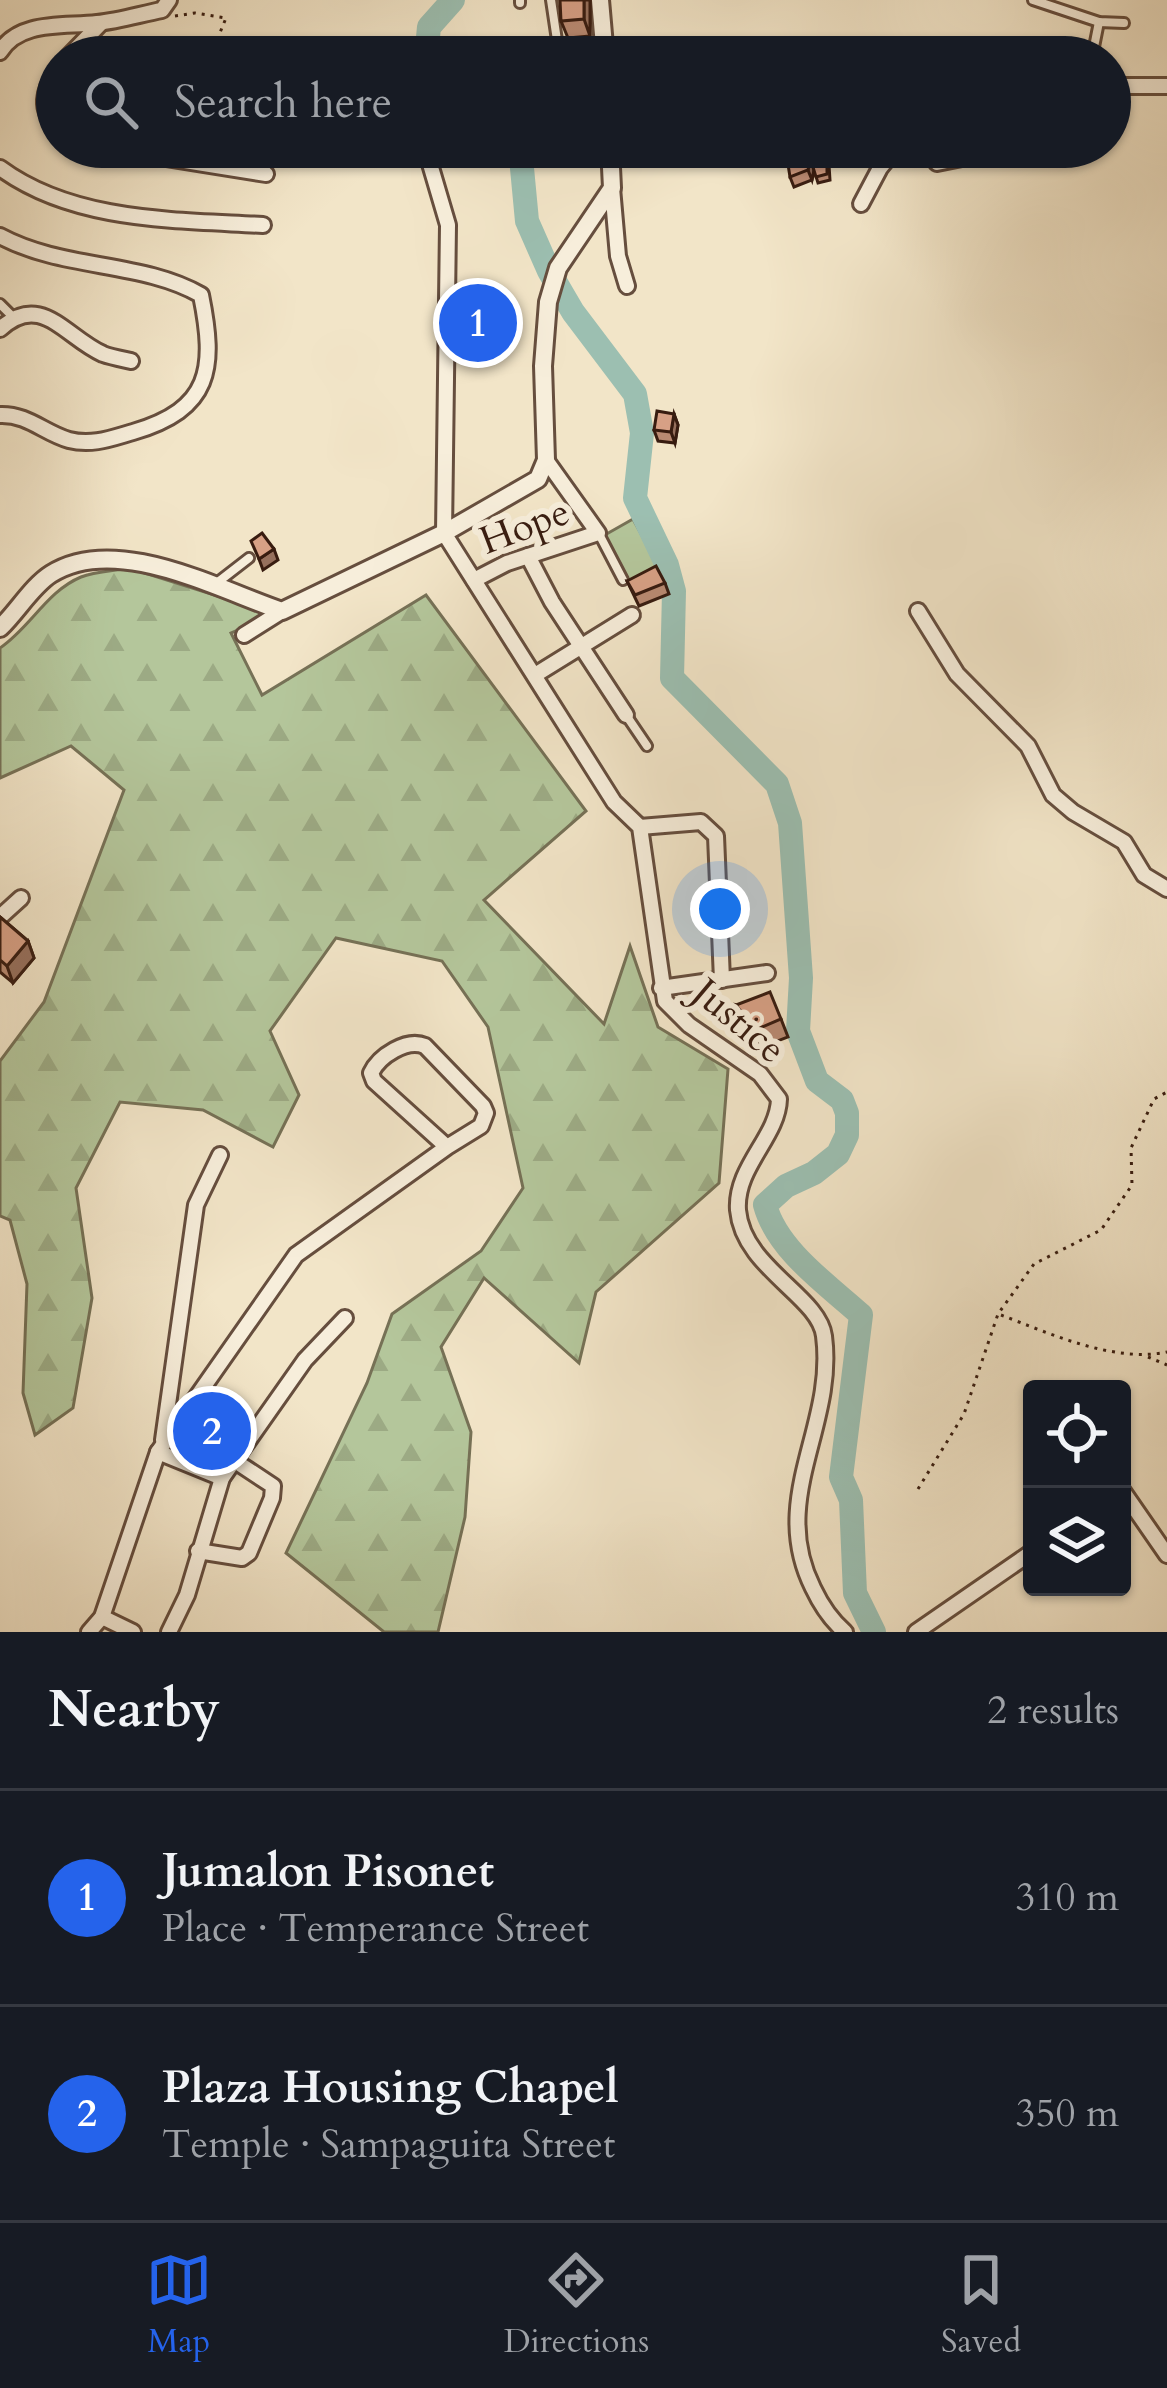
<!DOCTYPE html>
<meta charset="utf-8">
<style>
body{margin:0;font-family:Cardo,serif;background:#242831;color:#f1f3f6}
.controls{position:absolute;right:36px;bottom:36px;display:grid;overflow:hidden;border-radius:12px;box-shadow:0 3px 9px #0004}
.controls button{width:108px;height:108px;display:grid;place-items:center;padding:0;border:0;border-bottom:3px solid #363941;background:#171b24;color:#f1f3f6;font:60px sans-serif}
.you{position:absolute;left:720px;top:909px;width:42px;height:42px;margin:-30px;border:9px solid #fff;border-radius:50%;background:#1a73e8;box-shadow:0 0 0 18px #1a73e833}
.badge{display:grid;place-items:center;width:78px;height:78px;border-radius:50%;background:#2563eb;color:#fff;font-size:39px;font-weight:700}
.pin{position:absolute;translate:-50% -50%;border:6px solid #fff;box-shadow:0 3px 12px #0006}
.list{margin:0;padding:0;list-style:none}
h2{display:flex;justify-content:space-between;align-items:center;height:156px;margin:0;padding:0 48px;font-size:51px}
h2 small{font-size:39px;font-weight:400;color:#9ea1a6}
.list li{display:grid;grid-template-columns:78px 1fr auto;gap:36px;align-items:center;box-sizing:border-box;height:216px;padding:0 48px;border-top:3px solid #363941}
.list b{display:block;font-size:45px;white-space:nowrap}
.list p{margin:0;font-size:39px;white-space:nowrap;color:#9ea1a6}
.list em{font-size:39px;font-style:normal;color:#9ea1a6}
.icon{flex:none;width:66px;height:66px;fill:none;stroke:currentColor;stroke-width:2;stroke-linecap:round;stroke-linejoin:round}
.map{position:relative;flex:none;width:1167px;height:1632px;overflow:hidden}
.search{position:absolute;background:#171b24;box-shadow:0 3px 9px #0004;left:36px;right:36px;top:36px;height:132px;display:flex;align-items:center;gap:30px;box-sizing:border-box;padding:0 42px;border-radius:66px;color:#9ea1a6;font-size:45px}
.sheet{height:588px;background:#171b24}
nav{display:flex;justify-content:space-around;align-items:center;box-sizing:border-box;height:168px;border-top:3px solid #363941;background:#171b24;font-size:33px;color:#9ea1a6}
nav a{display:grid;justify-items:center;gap:6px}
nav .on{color:#2563eb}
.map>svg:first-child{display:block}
.green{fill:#b4c69b;stroke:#767156;stroke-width:3}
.forest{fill:url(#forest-firs);stroke:#767156;stroke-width:3}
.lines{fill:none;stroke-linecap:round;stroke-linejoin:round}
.river{stroke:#9cbfb1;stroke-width:24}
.service-casing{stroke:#664e3e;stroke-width:14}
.minor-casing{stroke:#664e3e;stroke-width:20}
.tertiary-casing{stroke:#664e3e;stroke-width:22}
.path{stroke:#381c10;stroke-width:3;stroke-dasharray:3 6;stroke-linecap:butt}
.service{stroke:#f7eedb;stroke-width:8}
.minor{stroke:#f7eedb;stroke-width:14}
.tertiary{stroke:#f7eedb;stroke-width:16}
.wall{fill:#b98a72;stroke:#381c10;stroke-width:3}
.shaded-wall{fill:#96705d;stroke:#381c10;stroke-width:3}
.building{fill:#d7a085;stroke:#381c10;stroke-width:3}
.labels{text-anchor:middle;stroke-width:12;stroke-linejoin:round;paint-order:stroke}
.street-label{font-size:39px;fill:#381c10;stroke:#f7eedb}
</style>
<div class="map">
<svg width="1167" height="1632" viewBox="0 0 1167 1632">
<defs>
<pattern id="forest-firs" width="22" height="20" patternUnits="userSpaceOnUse" patternTransform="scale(3)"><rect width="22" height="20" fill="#b4c69b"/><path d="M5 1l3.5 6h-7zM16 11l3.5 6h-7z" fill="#9caa84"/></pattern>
</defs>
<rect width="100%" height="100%" fill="#f2e5c8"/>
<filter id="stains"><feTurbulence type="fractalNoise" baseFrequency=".00167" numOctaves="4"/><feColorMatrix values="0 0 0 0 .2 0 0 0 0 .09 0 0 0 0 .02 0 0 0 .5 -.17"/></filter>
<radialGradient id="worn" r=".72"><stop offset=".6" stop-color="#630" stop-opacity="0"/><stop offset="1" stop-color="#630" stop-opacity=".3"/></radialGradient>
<path class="green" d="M633 519 663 574 632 590 603 536Z"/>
<path class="forest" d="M129 568 265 611 257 622 231 633 262 695 426 595 586 811 484 900 604 1024 630 946 658 1027 728 1069 719 1183 596 1292 579 1363 484 1278 441 1347 471 1432 465 1517 438 1632H384L286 1553 367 1383 392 1314 481 1251 523 1188 488 1027 442 961 336 938 270 1031 299 1095 273 1147 203 1110 120 1102 76 1188 92 1298 73 1408 35 1435 23 1393 27 1284 10 1220 0 1216V1061L44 1002 124 790 71 746 0 778V648C30 628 47 591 81 577 95 571 114 571 129 568Z"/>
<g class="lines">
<g class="river">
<path d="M433 57 427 48 429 27 453 0"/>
<path d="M520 147 527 221 549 271 573 312 635 394 642 433 635 498 667 565 674 591 672 678 777 784 790 823 801 978 798 1031 817 1081 842 1100 847 1113V1135L838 1154 814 1173 786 1186 765 1205C777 1250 828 1285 861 1315L841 1477 851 1500 855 1593 874 1632"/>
</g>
<g class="service-casing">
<g id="service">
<path d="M520 0V3"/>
<path d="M551 0 558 47"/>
<path d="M1033 0 1099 22 1124 23"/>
<path d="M1092 57 1099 22"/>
<path d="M968 157 1035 156 1053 147"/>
<path d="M0 304 13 317"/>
<path d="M599 534 623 580"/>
<path d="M218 582 249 558"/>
<path d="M626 715 647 746"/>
</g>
</g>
<g class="minor-casing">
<g id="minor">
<path d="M0 52C19 20 64 27 97 23 119 21 141 14 162 10L169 0"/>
<path d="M68 57 101 23"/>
<path d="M57 71C43 91 39 109 57 128"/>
<path d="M1110 86H1167"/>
<path d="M97 147 266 174"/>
<path d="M425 147 448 225 444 533 614 802 640 827 665 1001 689 1025 760 1074 779 1099C778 1137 735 1167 738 1210 743 1268 819 1296 824 1336 836 1427 768 1498 813 1588 821 1605 831 1620 845 1632"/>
<path d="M937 163 967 157 974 147"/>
<path d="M0 168C73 222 175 220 263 225"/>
<path d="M612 188 618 256 627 286"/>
<path d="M861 204 880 168 897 147"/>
<path d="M0 236C63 270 142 261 201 295 216 369 211 409 133 432 112 438 92 446 69 440 44 433 28 414 0 415"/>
<path d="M0 329C41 291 65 337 103 354 111 357 122 359 131 361"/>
<path d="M528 556 552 602 626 715"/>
<path d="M474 580 507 563 598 533 546 460"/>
<path d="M918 611 957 674 1028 746 1053 795 1073 812 1124 842 1144 875 1167 889"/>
<path d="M244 635 282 611"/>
<path d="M535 675 632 615"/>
<path d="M640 827 701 822 716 836 722 980"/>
<path d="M0 917 21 898"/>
<path d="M661 988 767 973"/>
<path d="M163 1440 196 1205 220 1155"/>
<path d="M158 1452 222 1478"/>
<path d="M1122 1490 1167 1555"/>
<path d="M198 1551 242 1558 249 1553 272 1498 273 1486 235 1461"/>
<path d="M102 1617 133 1632"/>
<path d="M89 1632 102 1617 158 1452 296 1255 447 1147 481 1126 486 1113 483 1106 425 1046C407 1038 379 1056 371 1073L374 1081 447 1147"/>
<path d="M169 1632 187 1595 222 1478 305 1360 345 1318"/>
<path d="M916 1632 1032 1552"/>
</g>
</g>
<g class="tertiary-casing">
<g id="tertiary">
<path d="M600 0 605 57"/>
<path d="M0 628C17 612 32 586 51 574 116 533 217 589 282 611L444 533 538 479 546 460 543 366 548 302 558 268 612 188 610 147"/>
</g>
</g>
<g class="path">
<path d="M175 16 195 13 226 18 210 57"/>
<path d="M1001 1315C1051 1334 1114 1363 1167 1352"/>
<path d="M1148 1357 1167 1365"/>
<path d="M918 1489 964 1414 998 1314 1034 1264 1101 1230 1132 1185 1131 1148 1154 1099 1167 1092"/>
</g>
<use href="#service" class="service"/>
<use href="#minor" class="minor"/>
<use href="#tertiary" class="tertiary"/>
</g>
<g class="wall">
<path d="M560 0H590V36L568 38 561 21Z"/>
<path d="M803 147H814L817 154 815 163 829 165 830 180 818 183 814 170 812 180 794 187 790 177Z"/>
<path d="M498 313 499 335 458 334 452 317Z"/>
<path d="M674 414 678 425 675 443 658 441 654 430Z"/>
<path d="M627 581 665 583 669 594 639 606Z"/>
<path d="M0 917 28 941 34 958 13 983 0 972Z"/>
<path d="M736 1005 781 1019 788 1037 762 1047 743 1022Z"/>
</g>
<g class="shaded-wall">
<path d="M584 0H590V36L584 19Z"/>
<path d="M812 147H814L817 154 812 180 808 170Z"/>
<path d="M492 295 498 313 499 335 492 318Z"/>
<path d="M674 414 678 425 675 443 671 432Z"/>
<path d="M274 549 278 560 263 570 259 559Z"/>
<path d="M28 941 34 958 13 983 7 966Z"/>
</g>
<g class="building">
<path d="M560 0H584V19L561 21Z"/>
<path d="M803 147H812L808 170 790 177 786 152Z"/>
<path d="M827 159V174L816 177 812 164Z"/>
<path d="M453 293 492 295V318L452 317Z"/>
<path d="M657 411 674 414 671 432 654 430Z"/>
<path d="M262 533 274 549 259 559 251 541Z"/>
<path d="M656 566 665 583 635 595 627 581Z"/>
<path d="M0 917 28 941 7 966 0 960Z"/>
<path d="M770 992 781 1019 755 1030 736 1005Z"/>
</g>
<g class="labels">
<g class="street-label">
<text transform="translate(524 525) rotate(-21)" y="14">Hope</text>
<text transform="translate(740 1020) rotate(40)" y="14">Justice</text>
</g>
</g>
<rect width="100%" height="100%" filter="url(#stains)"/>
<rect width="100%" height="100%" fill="url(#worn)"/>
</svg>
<div class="controls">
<button><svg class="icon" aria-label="locate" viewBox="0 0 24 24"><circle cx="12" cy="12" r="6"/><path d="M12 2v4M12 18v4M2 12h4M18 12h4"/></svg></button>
<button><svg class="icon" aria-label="layers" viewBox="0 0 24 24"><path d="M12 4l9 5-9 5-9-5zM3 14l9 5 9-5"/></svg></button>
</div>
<div class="you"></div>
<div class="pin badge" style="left:478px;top:323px">1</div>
<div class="pin badge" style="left:212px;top:1431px">2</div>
<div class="search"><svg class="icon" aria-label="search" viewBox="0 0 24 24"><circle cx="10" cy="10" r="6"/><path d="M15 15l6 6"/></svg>Search here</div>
</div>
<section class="sheet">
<h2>Nearby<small>2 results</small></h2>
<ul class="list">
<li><span class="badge">1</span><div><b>Jumalon Pisonet</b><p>Place · Temperance Street</p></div><em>310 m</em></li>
<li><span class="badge">2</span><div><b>Plaza Housing Chapel</b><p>Temple · Sampaguita Street</p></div><em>350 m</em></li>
</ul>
</section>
<nav>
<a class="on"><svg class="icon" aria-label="map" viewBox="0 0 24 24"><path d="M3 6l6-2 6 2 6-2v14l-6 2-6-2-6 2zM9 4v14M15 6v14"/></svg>Map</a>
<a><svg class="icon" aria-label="directions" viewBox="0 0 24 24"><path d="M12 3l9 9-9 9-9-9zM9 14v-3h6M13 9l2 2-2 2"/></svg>Directions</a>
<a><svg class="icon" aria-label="saved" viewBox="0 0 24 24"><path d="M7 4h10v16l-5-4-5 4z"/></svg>Saved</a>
</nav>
